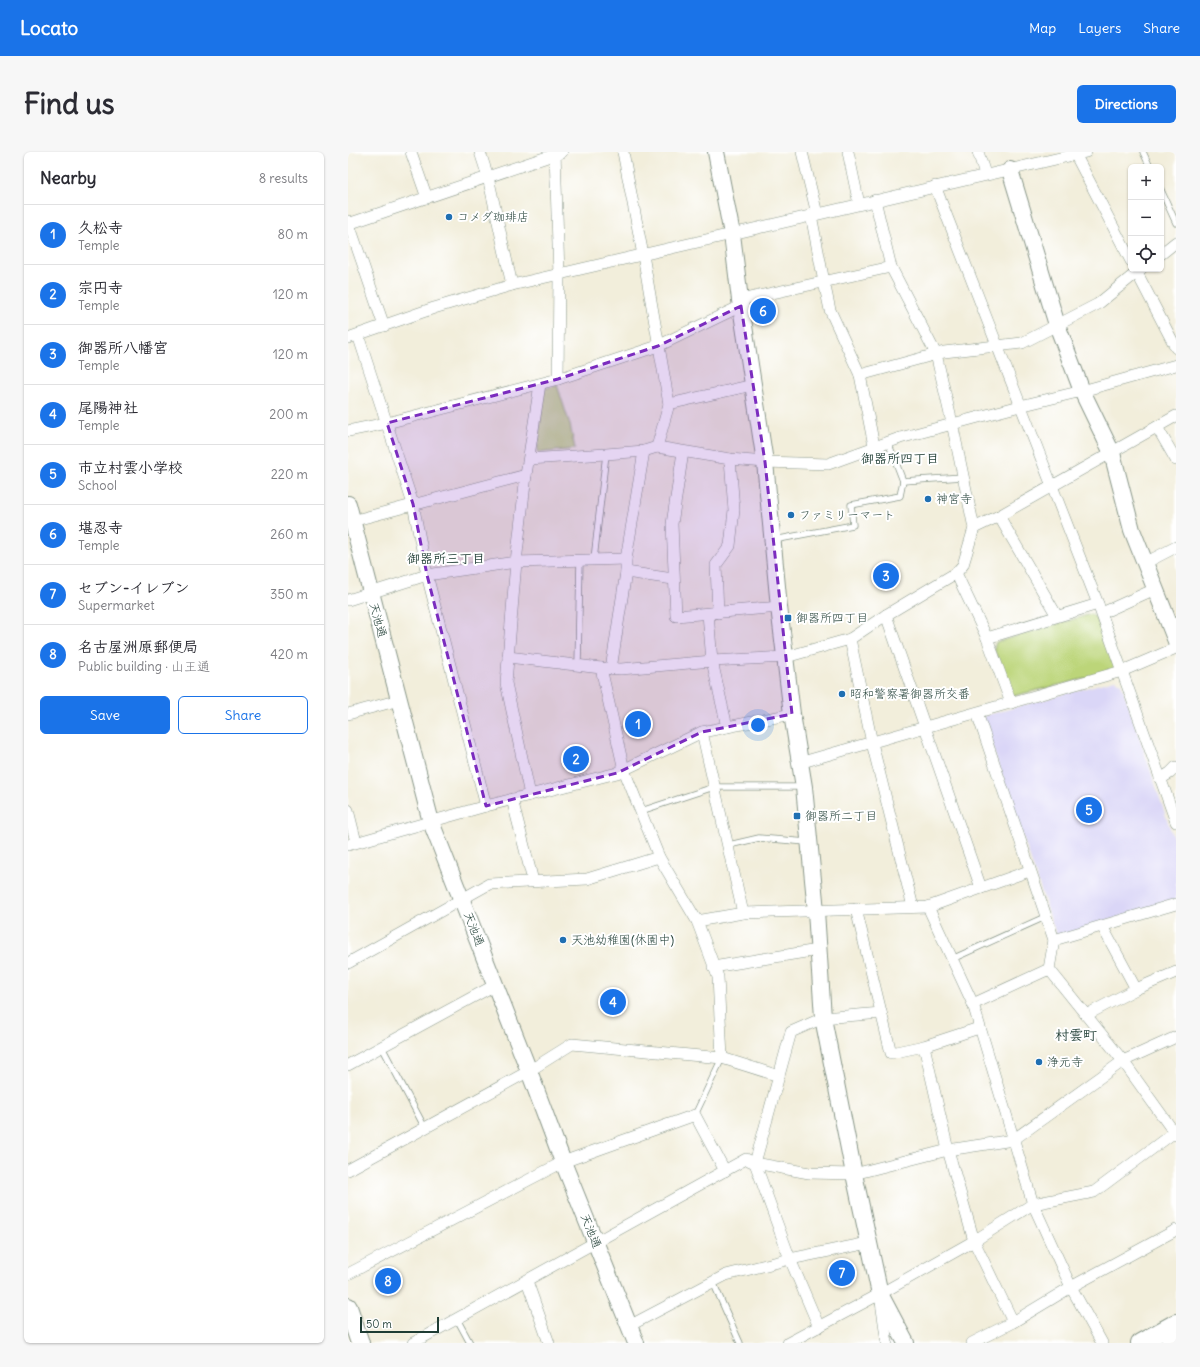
<!DOCTYPE html>
<meta charset="utf-8">
<style>
body{margin:0;font-family:Delius,"Klee One",sans-serif;background:#f7f7f7;color:#2b2b33}
.controls{position:absolute;right:12px;top:12px;display:grid;overflow:hidden;border-radius:6px;box-shadow:0 1px 3px #0004}
.controls button{width:36px;height:36px;display:grid;place-items:center;padding:0;border:0;border-bottom:1px solid #e1e1e2;background:#fff;color:#2b2b33;font:20px sans-serif}
.scale{position:absolute;left:12px;bottom:10px;width:79px;box-sizing:border-box;padding-left:4px;border:2px solid #1f3d34;border-top:0;font-size:11px;line-height:14px;white-space:nowrap;color:#1f3d34;-webkit-text-stroke:3px #fff;paint-order:stroke}
.you{position:absolute;left:410px;top:573px;width:14px;height:14px;margin:-10px;border:3px solid #fff;border-radius:50%;background:#1a73e8;box-shadow:0 0 0 6px #1a73e833}
.badge{display:grid;place-items:center;width:26px;height:26px;border-radius:50%;background:#1a73e8;color:#fff;font-size:13px;font-weight:700}
.pin{position:absolute;translate:-50% -50%;border:2px solid #fff;box-shadow:0 1px 4px #0006}
.list{margin:0;padding:0;list-style:none}
h2{display:flex;justify-content:space-between;align-items:center;height:52px;margin:0;padding:0 16px;font-size:17px}
h2 small{font-size:13px;font-weight:400;color:#7c7c81}
.list li{display:grid;grid-template-columns:26px 1fr auto;gap:12px;align-items:center;box-sizing:border-box;height:60px;padding:0 16px;border-top:1px solid #e1e1e2}
.list b{display:block;font-size:15px;white-space:nowrap}
.list p{margin:0;font-size:13px;white-space:nowrap;color:#7c7c81}
.list em{font-size:13px;font-style:normal;color:#7c7c81}
.actions{display:flex;gap:8px;padding:12px 16px}
.actions a{flex:1;padding:9px 0;border:1px solid #1a73e8;border-radius:6px;text-align:center;font-size:14px;color:#1a73e8}
.actions .main{background:#1a73e8;color:#fff}
.icon{flex:none;width:22px;height:22px;fill:none;stroke:currentColor;stroke-width:2;stroke-linecap:round;stroke-linejoin:round}
.map{position:relative;flex:none;width:828px;height:1191px;overflow:hidden;border-radius:6px}
header{display:flex;align-items:center;gap:24px;box-sizing:border-box;height:56px;padding:0 20px;background:#1a73e8;color:#fff}
header strong{font-size:19px}
nav{display:flex;gap:22px;margin-inline-start:auto;font-size:14px}
.intro{display:flex;align-items:center;justify-content:space-between;box-sizing:border-box;height:96px;padding:0 24px}
h1{margin:0;font-size:28px}
.button{padding:10px 18px;border-radius:6px;background:#1a73e8;color:#fff;font-size:14px;font-weight:700}
main{display:flex;gap:24px;padding:0 24px}
aside{flex:1;background:#fff;border-radius:6px;box-shadow:0 1px 3px #0004}
.map>svg:first-child{display:block}
.built{fill:#dad6f7}
.green{fill:#bcd579;stroke:#6e8956}
.lines{fill:none;stroke-linecap:round;stroke-linejoin:round}
.lane-casing{stroke:#889688;stroke-width:7}
.street-casing{stroke:#889688;stroke-width:12}
.secondary-casing{stroke:#889688;stroke-width:18}
.primary-casing{stroke:#889688;stroke-width:20}
.highway-casing{stroke:#889688;stroke-width:22}
.lane{stroke:#fff;stroke-width:5.5}
.street{stroke:#fff;stroke-width:11}
.secondary{stroke:#fff;stroke-width:16}
.primary{stroke:#fff;stroke-width:18}
.highway{stroke:#fff;stroke-width:20}
.marked{fill:#7b2cbf;fill-opacity:0.2;stroke:#7b2cbf;stroke-width:3;stroke-dasharray:8 5;stroke-linejoin:round}
.poi-dot{fill:#1f6fb2;stroke:#fff;stroke-width:1.5}
.labels{text-anchor:middle;stroke-width:4;stroke-linejoin:round;paint-order:stroke}
.poi-label{font-size:12px;fill:#1f3d34;stroke:#fff;text-anchor:start}
.street-label{font-size:12px;fill:#1f3d34;stroke:#fff}
.neighbourhood-label{font-size:13px;font-weight:bold;fill:#1f3d34;stroke:#fff}
.quarter-label{font-size:14px;font-weight:bold;fill:#1f3d34;stroke:#fff}
</style>
<header>
<strong>Locato</strong>
<nav><a>Map</a><a>Layers</a><a>Share</a></nav>
</header>
<div class="intro"><h1>Find us</h1><a class="button">Directions</a></div>
<main>
<aside>
<h2>Nearby<small>8 results</small></h2>
<ul class="list">
<li><span class="badge">1</span><div><b>久松寺</b><p>Temple</p></div><em>80 m</em></li>
<li><span class="badge">2</span><div><b>宗円寺</b><p>Temple</p></div><em>120 m</em></li>
<li><span class="badge">3</span><div><b>御器所八幡宮</b><p>Temple</p></div><em>120 m</em></li>
<li><span class="badge">4</span><div><b>尾陽神社</b><p>Temple</p></div><em>200 m</em></li>
<li><span class="badge">5</span><div><b>市立村雲小学校</b><p>School</p></div><em>220 m</em></li>
<li><span class="badge">6</span><div><b>堪忍寺</b><p>Temple</p></div><em>260 m</em></li>
<li><span class="badge">7</span><div><b>セブン-イレブン</b><p>Supermarket</p></div><em>350 m</em></li>
<li><span class="badge">8</span><div><b>名古屋洲原郵便局</b><p>Public building · 山王通</p></div><em>420 m</em></li>
</ul>
<div class="actions"><a class="main">Save</a><a>Share</a></div>
</aside>
<div class="map">
<svg width="828" height="1191" viewBox="0 0 828 1191">
<rect width="100%" height="100%" fill="#fff"/>
<filter id="ink" filterUnits="userSpaceOnUse"><feTurbulence type="fractalNoise" baseFrequency=".025" numOctaves="2"/><feDisplacementMap in="SourceGraphic" scale="8" xChannelSelector="R" yChannelSelector="G"/><feConvolveMatrix kernelMatrix="1 2 1 2 8 2 1 2 1" color-interpolation-filters="sRGB"/></filter>
<filter id="wash" filterUnits="userSpaceOnUse"><feTurbulence type="fractalNoise" baseFrequency=".012" numOctaves="4" result="noise"/><feDisplacementMap in="SourceGraphic" scale="16" xChannelSelector="R" yChannelSelector="G"/><feGaussianBlur stdDeviation="0.9" result="paint"/><feColorMatrix in="noise" values="0 0 0 0 0 0 0 0 0 0 0 0 0 0 0 0 0 1.4 0 .05"/><feComposite in="paint" operator="in"/></filter>
<g filter="url(#wash)">
<rect width="100%" height="100%" fill="#f2eedb"/>
<path class="built" d="M767 528 773 531 828 694V748L709 785 635 568 636 564Z"/>
<g class="green">
<path d="M209 233 222 273 227 297 189 301 196 237Z"/>
<path d="M743 462 748 466 768 514 765 520 665 544 646 497 648 490Z"/>
</g>
</g>
<g filter="url(#ink)">
<g class="lines">
<g class="lane-casing">
<g id="lane">
<path d="M795 0 802 15"/>
<path d="M813 38 828 71"/>
<path d="M555 329 615 325"/>
<path d="M426 388 505 373 503 353 552 344 555 329 540 290"/>
<path d="M246 407 258 302"/>
<path d="M230 513 232 408"/>
<path d="M293 659 366 635H455"/>
<path d="M381 693 411 686 459 690"/>
<path d="M604 807 697 765"/>
<path d="M34 895 77 976"/>
<path d="M347 963 374 906"/>
<path d="M365 1130 392 1191"/>
<path d="M109 1167 122 1191"/>
</g>
</g>
<g class="street-casing">
<g id="street">
<path d="M63 0 79 46"/>
<path d="M132 0 140 25 164 133"/>
<path d="M207 0 211 123 210 227"/>
<path d="M275 0 295 103 321 252 309 295"/>
<path d="M454 0 469 62"/>
<path d="M500 0 511 52"/>
<path d="M630 0 637 22"/>
<path d="M726 0 783 109"/>
<path d="M587 34 750 452 828 670"/>
<path d="M463 63 476 130 482 158 512 223 526 294"/>
<path d="M0 69 36 174"/>
<path d="M0 72 214 0"/>
<path d="M813 102 828 90"/>
<path d="M787 117 828 196"/>
<path d="M392 148 543 115"/>
<path d="M10 183 65 352 79 423 138 654"/>
<path d="M0 186 86 156 164 133 738 0"/>
<path d="M512 223 596 200 674 191 750 152 793 117"/>
<path d="M321 252 405 233"/>
<path d="M809 275 828 308"/>
<path d="M0 279 39 271 210 227 310 194 393 154"/>
<path d="M335 300 324 372 328 464 431 455"/>
<path d="M181 307 258 302 296 299 309 295 382 307 417 310 480 312 552 286 672 254 734 239 828 213"/>
<path d="M651 364 709 464"/>
<path d="M4 369 178 323"/>
<path d="M626 376 651 364 828 264"/>
<path d="M797 411 828 395"/>
<path d="M278 420 325 427"/>
<path d="M608 421 639 486 663 551"/>
<path d="M0 448 79 423 168 410 278 407"/>
<path d="M370 461 368 413 382 394 386 358 382 307"/>
<path d="M754 461 807 437"/>
<path d="M360 462 364 509 379 575"/>
<path d="M538 463 633 736"/>
<path d="M639 486 750 452"/>
<path d="M502 487 524 591 565 755"/>
<path d="M160 505 253 516 273 517 364 509 438 505 502 487 538 463 608 421 615 413 626 376 604 271 588 202 543 115 527 48"/>
<path d="M253 516 276 618 311 705 349 769 370 825 374 906"/>
<path d="M263 517 278 420V407L296 299"/>
<path d="M629 561 706 788 701 817 775 909 828 983"/>
<path d="M0 562 51 548"/>
<path d="M354 580 395 761"/>
<path d="M451 611 774 519 828 496"/>
<path d="M812 627 822 621 828 615"/>
<path d="M182 643 158 531 168 410 178 323 192 232"/>
<path d="M164 647 185 729"/>
<path d="M0 658 8 690"/>
<path d="M0 693 138 654 269 621 354 580 444 562"/>
<path d="M580 755 625 852 685 1052 723 1135 754 1191"/>
<path d="M508 757 543 901 576 894 631 876"/>
<path d="M349 769 395 761 580 755 681 719"/>
<path d="M754 774 788 837"/>
<path d="M706 788 828 752"/>
<path d="M0 811 141 732 239 727 311 705"/>
<path d="M365 815 470 798"/>
<path d="M625 852 701 817"/>
<path d="M738 863 788 837 828 820"/>
<path d="M576 894 600 998 626 1089 665 1170"/>
<path d="M0 913 147 833"/>
<path d="M0 1018 181 919 224 892 374 906 431 924"/>
<path d="M0 1122 215 1010 347 963 377 1019"/>
<path d="M179 1129 201 1191"/>
<path d="M533 1150 539 1191"/>
<path d="M281 1174 378 1123 442 1107 520 1091"/>
<path d="M471 1175 442 1107 407 1011 443 880 475 866 533 861"/>
<path d="M65 1191 398 1007 407 1011 461 1021 506 1022 600 998 665 988 775 909 828 885"/>
<path d="M440 1191 532 1142 626 1089 685 1052 746 1040 828 979"/>
<path d="M624 1191 665 1170 723 1135 828 1078"/>
</g>
</g>
<g class="secondary-casing">
<g id="secondary">
<path d="M368 0 384 82 392 148 417 310 431 455 444 562 456 635 468 759 475 866 506 1022 532 1142 558 1191"/>
<path d="M662 18 709 173 734 239 764 301 784 378 828 489"/>
<path d="M0 352 83 670 181 919 215 1010 288 1191"/>
</g>
</g>
<g class="primary-casing">
<g id="primary">
<path d="M0 1155 12 1191"/>
<path d="M792 1191 828 1171"/>
</g>
</g>
<g class="highway-casing">
<path id="highway" d="M824 1191 828 1189"/>
</g>
<use href="#lane" class="lane"/>
<use href="#street" class="street"/>
<use href="#secondary" class="secondary"/>
<use href="#primary" class="primary"/>
<use href="#highway" class="highway"/>
</g>
</g>
<path class="marked" d="M393 154 417 310 444 562 354 580 269 621 138 654 79 423 65 352 39 271 210 227 310 194Z"/>
<g class="poi-dot">
<circle cx="101" cy="65" r="4"/>
<circle cx="580" cy="347" r="4"/>
<circle cx="443" cy="363" r="4"/>
<rect x="436" y="462" width="8" height="8" rx="2"/>
<circle cx="494" cy="542" r="4"/>
<rect x="445" y="660" width="8" height="8" rx="2"/>
<circle cx="215" cy="788" r="4"/>
<circle cx="691" cy="910" r="4"/>
</g>
<g class="labels">
<g class="poi-label">
<text x="109" y="69">コメダ珈琲店</text>
<text x="588" y="351">神宮寺</text>
<text x="451" y="367">ファミリーマート</text>
<text x="448" y="470">御器所四丁目</text>
<text x="502" y="546">昭和警察署御器所交番</text>
<text x="457" y="668">御器所二丁目</text>
<text x="223" y="792">天池幼稚園(休園中)</text>
<text x="699" y="914">浄元寺</text>
</g>
<g class="street-label">
<text transform="translate(30 468) rotate(75)" y="4">天池通</text>
<text transform="translate(126 777) rotate(69)" y="4">天池通</text>
<text transform="translate(243 1079) rotate(68)" y="4">天池通</text>
</g>
<g class="neighbourhood-label">
<text x="552" y="311">御器所四丁目</text>
<text x="98" y="411">御器所三丁目</text>
</g>
<g class="quarter-label">
<text x="728" y="888">村雲町</text>
</g>
</g>
</svg>
<div class="controls">
<button>+</button>
<button>−</button>
<button><svg class="icon" aria-label="locate" viewBox="0 0 24 24"><circle cx="12" cy="12" r="6"/><path d="M12 2v4M12 18v4M2 12h4M18 12h4"/></svg></button>
</div>
<div class="scale">50 m</div>
<div class="you"></div>
<div class="pin badge" style="left:290px;top:572px">1</div>
<div class="pin badge" style="left:228px;top:607px">2</div>
<div class="pin badge" style="left:538px;top:424px">3</div>
<div class="pin badge" style="left:265px;top:850px">4</div>
<div class="pin badge" style="left:741px;top:658px">5</div>
<div class="pin badge" style="left:415px;top:159px">6</div>
<div class="pin badge" style="left:494px;top:1121px">7</div>
<div class="pin badge" style="left:40px;top:1129px">8</div>
</div>
</main>
